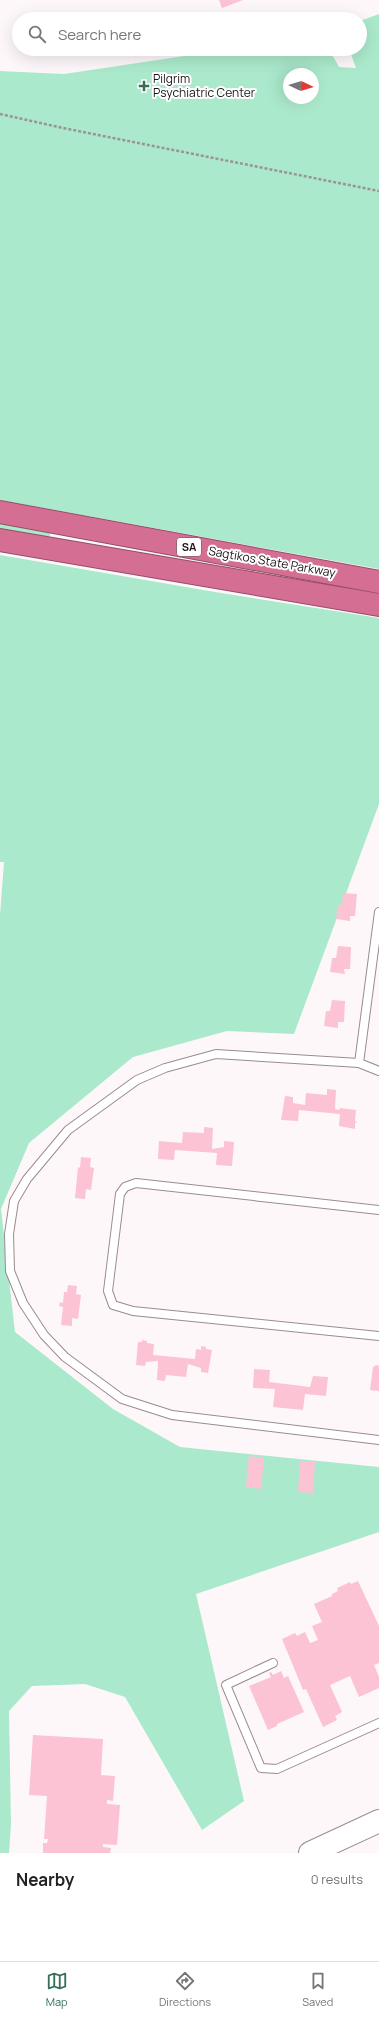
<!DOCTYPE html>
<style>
body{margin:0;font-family:Manrope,sans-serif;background:#f6f6f6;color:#222}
.compass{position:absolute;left:283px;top:68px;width:36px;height:36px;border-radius:50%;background:#fff;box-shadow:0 4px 16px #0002;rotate:94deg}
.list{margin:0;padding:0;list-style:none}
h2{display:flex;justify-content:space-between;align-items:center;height:52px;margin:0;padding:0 16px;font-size:17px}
h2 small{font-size:13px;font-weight:400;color:#767676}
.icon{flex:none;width:22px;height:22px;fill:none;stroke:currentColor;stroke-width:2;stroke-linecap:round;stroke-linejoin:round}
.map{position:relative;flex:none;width:379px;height:1853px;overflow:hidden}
.search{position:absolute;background:#fff;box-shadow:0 4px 16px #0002;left:12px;right:12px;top:12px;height:44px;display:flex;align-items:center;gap:10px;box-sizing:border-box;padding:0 14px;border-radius:22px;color:#767676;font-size:15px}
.sheet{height:108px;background:#fff}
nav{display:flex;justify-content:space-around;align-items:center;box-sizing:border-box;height:56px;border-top:1px solid #e0e0e0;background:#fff;font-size:11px;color:#767676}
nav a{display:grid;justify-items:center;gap:2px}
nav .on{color:#366f57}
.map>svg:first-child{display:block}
.green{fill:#abe9cc;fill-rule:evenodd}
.building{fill:#fbc3d4}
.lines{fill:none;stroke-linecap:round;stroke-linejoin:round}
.lane-casing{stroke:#9a8b8f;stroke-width:10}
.secondary-casing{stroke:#9a8b8f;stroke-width:24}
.highway-casing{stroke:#934f67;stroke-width:24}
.path{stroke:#9a9496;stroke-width:2.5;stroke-dasharray:3 2;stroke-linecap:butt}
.lane{stroke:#fff;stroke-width:8}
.secondary{stroke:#fff;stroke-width:22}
.highway{stroke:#d46e92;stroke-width:22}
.poi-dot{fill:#366f57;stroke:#fff;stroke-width:1.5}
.labels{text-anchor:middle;stroke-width:4;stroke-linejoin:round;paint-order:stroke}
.shield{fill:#fff;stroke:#5f5b5d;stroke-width:1}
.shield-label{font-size:11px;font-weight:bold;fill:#1b1517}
.poi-label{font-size:12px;fill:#1b1517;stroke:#fff;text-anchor:start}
.street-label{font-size:12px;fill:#1b1517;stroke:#fff}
</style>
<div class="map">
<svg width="379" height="1853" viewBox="0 0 379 1853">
<rect width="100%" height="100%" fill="#fef7f9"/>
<g class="green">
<path d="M379 14V569L0 500V71L64 74 231 49H329L339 67 356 68 349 49H360V21ZM289 74H313V98H289Z"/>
<path d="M0 518 51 528 49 542 0 533Z"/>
<path d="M0 555 221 593 379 618V804L294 1034 227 1031 133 1057 29 1143 1 1209 15 1332 113 1409 180 1447 379 1467V1532L196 1594 244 1801 202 1830 125 1697 85 1684 32 1686 9 1711 11 1825 9 1853H0V915L4 862H0Z"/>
</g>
<g class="building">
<path d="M219 0H243L222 8Z"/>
<path d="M343 893 357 894 355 916H350V921L336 919 338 905H342Z"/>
<path d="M338 946 351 947 350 969H344L345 974 330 972 332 958H336Z"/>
<path d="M332 1000 345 1001 344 1022H338V1028L324 1026 326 1011H330Z"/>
<path d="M327 1089 336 1090 335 1109 339 1110 340 1108 356 1110 355 1121 357 1122 355 1123V1129L339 1126 340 1114 299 1110 298 1121 281 1120 285 1096 293 1097V1103L305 1105 306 1093 327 1095Z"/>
<path d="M204 1127 213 1128 212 1149 224 1147V1141L234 1142 232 1166 216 1165 217 1153 175 1150 174 1160 158 1159 159 1141 182 1143 183 1132 204 1133Z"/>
<path d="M81 1157 91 1158 90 1167 94 1168 91 1190 86 1189 85 1199 75 1198 78 1167 80 1168Z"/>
<path d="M68 1285 77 1286 76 1294 81 1295 78 1319 72 1318V1326L61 1325 63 1307 59 1306 60 1302 63 1303 64 1292H67Z"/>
<path d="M142 1340 147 1341V1343L154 1344 153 1355 195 1359 196 1349 201 1350V1346L206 1347V1349L212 1350 208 1373 201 1372V1368L188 1364 186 1377 166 1375 165 1381 157 1380 158 1361 146 1362 145 1366 136 1365 138 1342H142Z"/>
<path d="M376 1365 379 1366V1391L370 1390 373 1367Z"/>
<path d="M254 1369 270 1370 269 1382 310 1387 313 1376 328 1377 326 1396 305 1394 303 1410 273 1407 275 1389 253 1388Z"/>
<path d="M249 1456 264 1458 261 1489 246 1487Z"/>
<path d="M300 1461 315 1462 313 1493 298 1492Z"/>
<path d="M358 1581 379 1626V1663L374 1665 379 1677V1688L359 1697 350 1676 330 1685 342 1712 335 1716 337 1720 323 1727 306 1689 303 1690 282 1639 295 1633 297 1636 305 1632 310 1643 318 1640 312 1626 322 1622 314 1604 332 1596V1594L338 1591 337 1588 350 1582 351 1584Z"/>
<path d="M281 1671 284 1678 288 1676 304 1712 277 1724V1726L268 1730 249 1686 271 1677 269 1673 271 1672 273 1675Z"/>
<path d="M33 1735 103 1739 101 1775 115 1776 113 1801 107 1800V1804L120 1805 117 1845 103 1844V1847L111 1848 110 1853H43V1843H47L48 1839H44L47 1796 29 1795Z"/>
</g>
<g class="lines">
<g class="lane-casing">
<g id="lane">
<path d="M359 1063 379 912"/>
<path d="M379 1071 359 1063 216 1054 165 1068 137 1080 68 1130 27 1179 14 1201 9 1234 10 1271 23 1303 44 1335 65 1357 122 1399 172 1415 379 1440"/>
<path d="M379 1210 136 1183 125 1187 120 1194 108 1291 113 1305 133 1311 379 1336"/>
<path d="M273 1663 226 1685 261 1768 277 1769 379 1723"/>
</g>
</g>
<g class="secondary-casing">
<path id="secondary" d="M310 1853 379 1821"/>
</g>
<g class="highway-casing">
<g id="highway">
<path d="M0 512 379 582"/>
<path d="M0 540 379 605"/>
</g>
</g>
<path class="path" d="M0 114 63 128 379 191"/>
<use href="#lane" class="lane"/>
<use href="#secondary" class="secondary"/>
<use href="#highway" class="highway"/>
</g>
<path class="poi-dot" d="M142 80h4v4h4v4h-4v4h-4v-4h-4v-4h4z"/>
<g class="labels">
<rect class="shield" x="177" y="538" width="24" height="18" rx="3"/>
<g class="shield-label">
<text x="189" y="551">SA</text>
</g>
<g class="poi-label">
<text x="153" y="83">Pilgrim<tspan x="153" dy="14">Psychiatric Center</tspan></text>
</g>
<g class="street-label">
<text transform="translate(272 562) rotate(10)" y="4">Sagtikos State Parkway</text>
</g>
</g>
</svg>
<svg class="compass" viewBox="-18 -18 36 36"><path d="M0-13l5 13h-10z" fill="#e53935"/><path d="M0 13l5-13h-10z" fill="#767676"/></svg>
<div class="search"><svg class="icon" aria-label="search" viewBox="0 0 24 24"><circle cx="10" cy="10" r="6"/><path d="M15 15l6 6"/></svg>Search here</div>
</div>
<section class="sheet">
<h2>Nearby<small>0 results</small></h2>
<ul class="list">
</ul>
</section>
<nav>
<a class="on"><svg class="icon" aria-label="map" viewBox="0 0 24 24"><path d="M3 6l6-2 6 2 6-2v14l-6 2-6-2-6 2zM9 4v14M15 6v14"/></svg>Map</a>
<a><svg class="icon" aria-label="directions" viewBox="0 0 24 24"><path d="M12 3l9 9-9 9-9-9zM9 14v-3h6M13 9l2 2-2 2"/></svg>Directions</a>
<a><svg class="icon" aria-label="saved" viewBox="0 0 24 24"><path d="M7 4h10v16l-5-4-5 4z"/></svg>Saved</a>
</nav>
